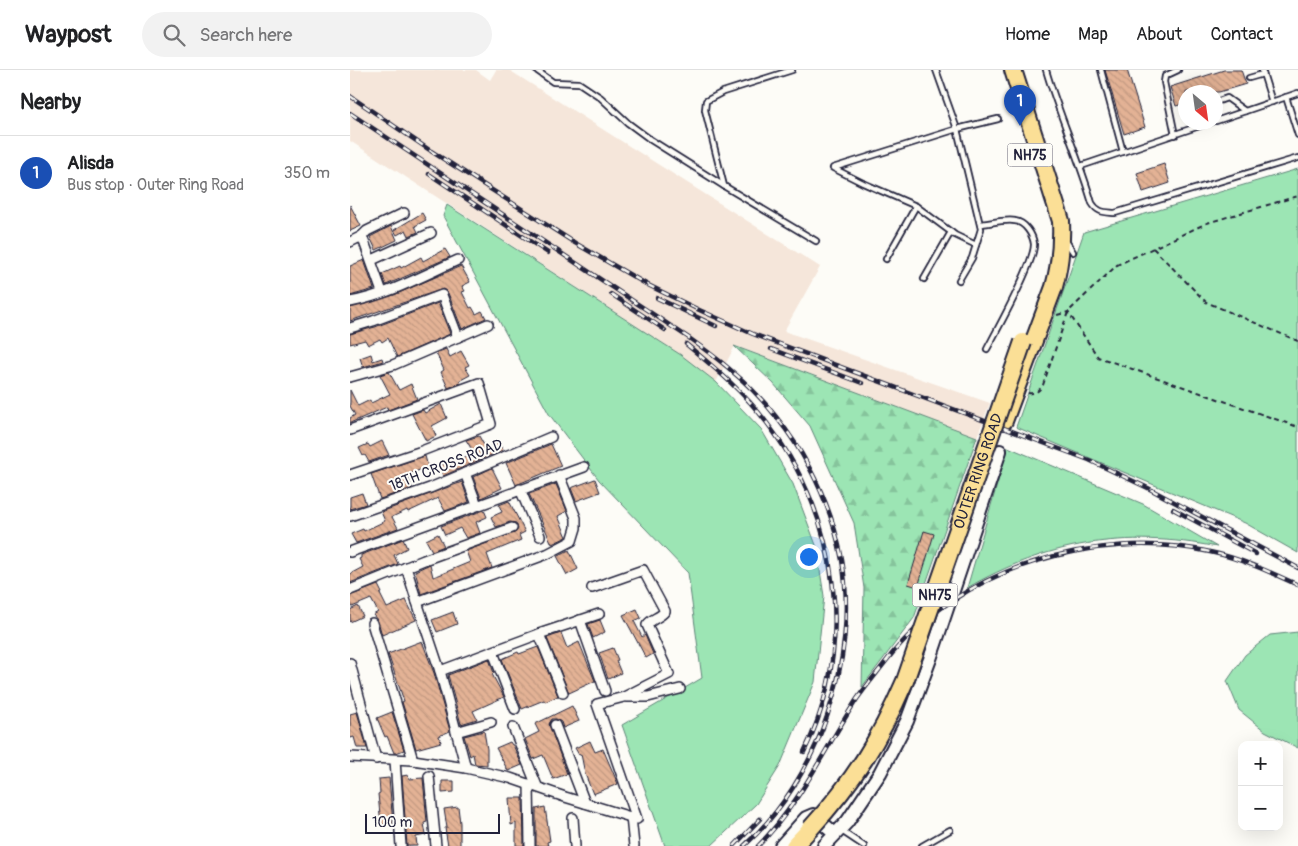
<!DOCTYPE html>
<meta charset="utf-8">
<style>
body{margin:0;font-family:Pangolin,sans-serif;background:#f2f2f2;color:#202124}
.controls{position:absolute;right:15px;bottom:15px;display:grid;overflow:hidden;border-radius:10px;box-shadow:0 5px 20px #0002}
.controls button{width:45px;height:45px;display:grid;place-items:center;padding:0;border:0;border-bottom:1px solid #e0e0e0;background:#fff;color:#202124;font:25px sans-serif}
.compass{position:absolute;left:828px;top:15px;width:45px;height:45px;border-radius:50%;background:#fff;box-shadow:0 5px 20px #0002;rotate:151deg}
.scale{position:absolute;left:15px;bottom:12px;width:135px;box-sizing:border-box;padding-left:5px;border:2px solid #22223b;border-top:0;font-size:14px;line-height:18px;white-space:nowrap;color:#22223b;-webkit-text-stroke:4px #fdfcf7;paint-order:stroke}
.you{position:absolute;left:458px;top:486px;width:18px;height:18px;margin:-12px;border:4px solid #fff;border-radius:50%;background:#1a73e8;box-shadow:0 0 0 8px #1a73e833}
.badge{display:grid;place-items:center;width:32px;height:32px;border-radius:50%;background:#1f6fb2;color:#fff;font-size:16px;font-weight:700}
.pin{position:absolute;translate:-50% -41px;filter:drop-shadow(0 1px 2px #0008)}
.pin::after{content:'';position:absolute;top:26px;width:18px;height:15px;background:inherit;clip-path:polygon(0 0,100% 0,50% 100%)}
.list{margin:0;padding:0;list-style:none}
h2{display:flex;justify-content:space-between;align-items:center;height:65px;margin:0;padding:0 20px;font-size:21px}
h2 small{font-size:16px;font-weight:400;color:#757577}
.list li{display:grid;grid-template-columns:32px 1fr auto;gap:15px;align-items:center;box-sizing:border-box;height:75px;padding:0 20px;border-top:1px solid #e0e0e0}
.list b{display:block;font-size:19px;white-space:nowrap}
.list p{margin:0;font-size:16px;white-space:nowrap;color:#757577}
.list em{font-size:16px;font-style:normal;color:#757577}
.icon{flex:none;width:28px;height:28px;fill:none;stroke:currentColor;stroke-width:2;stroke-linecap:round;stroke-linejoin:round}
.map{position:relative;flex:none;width:948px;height:776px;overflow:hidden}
header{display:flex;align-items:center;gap:30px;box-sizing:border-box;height:70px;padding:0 25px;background:#fff;border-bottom:1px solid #e0e0e0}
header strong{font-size:24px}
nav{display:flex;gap:28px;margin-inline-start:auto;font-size:18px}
.search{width:350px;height:45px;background:#f2f2f2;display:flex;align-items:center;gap:12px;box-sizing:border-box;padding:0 18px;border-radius:28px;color:#757577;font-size:19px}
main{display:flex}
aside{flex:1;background:#fff}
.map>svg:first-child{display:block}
.built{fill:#f5e6da}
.grass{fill:#9ce5b4;stroke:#5f8478}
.forest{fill:url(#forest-firs);stroke:#5f8478}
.building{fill:url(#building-back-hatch);stroke:#22223b}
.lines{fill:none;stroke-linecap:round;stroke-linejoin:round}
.lane-casing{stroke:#22223b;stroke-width:8}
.street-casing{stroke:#22223b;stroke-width:12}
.secondary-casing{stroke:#22223b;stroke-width:16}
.highway-casing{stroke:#22223b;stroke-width:20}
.path{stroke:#22223b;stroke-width:2;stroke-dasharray:5 4;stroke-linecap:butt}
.lane{stroke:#fdfcf7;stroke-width:4.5}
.street{stroke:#fdfcf7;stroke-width:9}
.secondary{stroke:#fdfcf7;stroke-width:12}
.highway{stroke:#fbdf96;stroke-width:16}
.rail-casing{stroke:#22223b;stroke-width:4.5}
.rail{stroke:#fdfcf7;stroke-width:2.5;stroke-dasharray:8;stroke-linecap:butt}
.highway-bridge-casing{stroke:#22223b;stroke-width:20;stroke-linecap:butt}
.highway-bridge{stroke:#fbdf96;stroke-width:16}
.labels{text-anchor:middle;stroke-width:4;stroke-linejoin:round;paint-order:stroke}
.shield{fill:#fdfcf7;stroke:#646373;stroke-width:1}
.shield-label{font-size:14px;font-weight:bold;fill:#22223b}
.street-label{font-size:15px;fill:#22223b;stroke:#fdfcf7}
</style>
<header>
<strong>Waypost</strong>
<div class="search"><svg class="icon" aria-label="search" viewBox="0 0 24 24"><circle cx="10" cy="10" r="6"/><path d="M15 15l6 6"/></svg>Search here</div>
<nav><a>Home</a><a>Map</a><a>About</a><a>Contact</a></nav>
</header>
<main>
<aside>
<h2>Nearby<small></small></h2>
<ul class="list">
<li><span class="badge" style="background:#1a4fb4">1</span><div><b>Alisda</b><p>Bus stop · Outer Ring Road</p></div><em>350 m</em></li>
</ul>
</aside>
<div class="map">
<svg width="948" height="776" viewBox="0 0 948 776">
<defs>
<pattern id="forest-firs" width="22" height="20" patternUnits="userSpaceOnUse" patternTransform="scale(1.25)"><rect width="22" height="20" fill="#9ce5b4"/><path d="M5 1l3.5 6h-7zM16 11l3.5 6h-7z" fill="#86c49c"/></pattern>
<pattern id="building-back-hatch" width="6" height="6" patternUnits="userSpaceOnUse" patternTransform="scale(1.25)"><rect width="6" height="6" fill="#e3b295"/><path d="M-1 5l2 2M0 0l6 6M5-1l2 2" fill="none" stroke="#c29981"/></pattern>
</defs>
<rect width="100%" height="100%" fill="#fdfcf7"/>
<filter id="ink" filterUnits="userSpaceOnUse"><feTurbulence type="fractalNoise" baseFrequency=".02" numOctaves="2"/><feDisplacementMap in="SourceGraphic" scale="10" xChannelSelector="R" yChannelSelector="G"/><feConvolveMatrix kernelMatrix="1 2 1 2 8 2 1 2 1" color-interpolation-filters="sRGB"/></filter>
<g filter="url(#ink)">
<path class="built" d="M0 0H126L140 10 146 0H159L470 197 434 261 640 333 627 367 385 276 366 312 331 285 0 71Z"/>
<g class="grass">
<path d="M948 99V483L895 453 666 357 734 162Z"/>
<path d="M97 135 331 285 366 312 411 359 443 414 466 475 474 526 465 612 430 696 406 734 361 776H315L272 655 352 608 338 503 249 410 199 344 93 146Z"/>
<path d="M658 377 793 434 867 477C776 459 696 472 617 518Z"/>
<path d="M948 562V678L915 661 889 640 877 611 895 585 920 565Z"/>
</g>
<path class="forest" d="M384 276 627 367 564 548 512 617 514 518 504 453 460 356 423 313Z"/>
<g class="building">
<path d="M755 0H777L795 57 774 64Z"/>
<path d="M874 0H891L896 14 869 22H836V33L826 36 820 17Z"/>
<path d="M814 94 820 113 793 122 787 103Z"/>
<path d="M0 135 11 156 0 161Z"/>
<path d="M72 143 76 150 65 156 68 162 59 166 56 160 47 165 44 160Z"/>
<path d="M41 156 47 170 26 180 20 167Z"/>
<path d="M95 179 100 187 36 215 32 204 50 196 51 198 71 187 73 191Z"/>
<path d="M14 190 24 219 0 226V196Z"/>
<path d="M111 196 120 212 112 216 115 221 112 222 120 238 122 237 126 244 132 241 136 248 112 259 98 223 93 219 0 251V238L44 225Z"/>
<path d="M88 233 100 264 47 287 38 268 32 272 30 269 18 275 15 270 0 274V264L25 257Z"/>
<path d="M96 279 100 287 111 281 119 295 115 297 120 305 109 311 111 313 98 318 91 302 94 300 86 283Z"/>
<path d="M21 284 23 291 32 288 33 291 13 297 10 288Z"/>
<path d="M39 302 49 320 61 314 67 329 38 340 37 337 0 353V348L5 345 0 336V320L8 336 20 330 21 333 40 324 30 305Z"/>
<path d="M91 334 97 348 82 356 86 366 76 371 62 344 73 340 75 343Z"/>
<path d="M129 366 136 379 148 372 153 380 93 406 89 396 103 390 104 392 124 383 116 370Z"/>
<path d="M32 371 39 385 19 392 15 385 13 386 9 378 18 374 20 377Z"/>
<path d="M201 374 211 396 166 415 156 393Z"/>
<path d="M75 386 78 397 59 404 60 407H58L62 418 30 429 21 404Z"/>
<path d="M142 398 152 418 131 428 123 407Z"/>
<path d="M245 409 250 422 226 431 221 418Z"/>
<path d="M112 412 119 432 95 441 88 428 58 442 57 440 42 447 48 458 6 473 1 464 13 459 14 461 35 451 31 442Z"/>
<path d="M206 414 217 441 208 446 217 467 202 474 179 424Z"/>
<path d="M12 423 16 434 0 439V427Z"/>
<path d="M159 431 175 462 169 465 171 470 137 484 142 498 71 524 65 501 80 494 83 507 89 505 120 492 116 481 166 462 168 459 166 453 160 452 146 457 141 447 152 442 149 435Z"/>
<path d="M134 440 137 447 126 452 130 463 116 468 110 458 95 465 91 456Z"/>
<path d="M574 461 584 464 568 517 558 514Z"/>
<path d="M88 464 94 476 82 481 76 470Z"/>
<path d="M53 469 57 478 44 485 48 494 0 513V504L13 497 9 489 11 488V485Z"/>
<path d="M219 480 228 499 217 505 207 486Z"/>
<path d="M28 515 32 523 30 524 37 538 56 530 66 550 32 565 28 551 23 545 28 542 21 529 2 537 0 532V526Z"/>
<path d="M8 536 13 546 0 552V540Z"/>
<path d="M287 539 291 548 284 551 292 567 295 565 303 584 296 588 273 545Z"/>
<path d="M103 542 107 554 87 562 82 550Z"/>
<path d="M250 550 255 562 243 568 238 554Z"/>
<path d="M211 563 217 578 229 572 245 611 219 623 197 568Z"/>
<path d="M72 571 84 603 100 661 89 666 91 672 66 679 52 632 54 631 38 584Z"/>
<path d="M188 577 208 626 195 632 194 630 172 639 152 589 168 582 169 584Z"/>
<path d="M263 578 268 590 266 591 271 603 258 609 249 583Z"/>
<path d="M139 589 144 603 142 604 154 627 123 641 127 649 111 654 98 605Z"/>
<path d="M222 636 229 651 213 658 211 652 206 649H202L199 654 217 704 203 709 193 685 183 689 175 669 189 662 185 654Z"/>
<path d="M7 642 17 678H7L4 667 0 668V644Z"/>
<path d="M42 642 54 680 46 683H44L37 666 35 667 27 648Z"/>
<path d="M134 661 137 679V695L125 694 123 684 120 686 114 666Z"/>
<path d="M240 671 245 682 253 679 268 714 243 724 235 704 231 684 229 685 225 678Z"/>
<path d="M160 672 162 675H163L172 695 158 701 146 678Z"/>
<path d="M58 705 59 709 73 708 77 752 74 753 76 765 66 767 67 776H57L52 706Z"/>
<path d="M39 708 43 754 31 755 28 724 30 723 29 709Z"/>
<path d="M92 711H104V722L92 723Z"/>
<path d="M159 728H173L174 776H166V753L161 755Z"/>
<path d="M108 737 110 753V776H98L95 758H97L94 739Z"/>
<path d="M195 737 200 771 197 772 198 776H186V739Z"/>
</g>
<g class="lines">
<g class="lane-casing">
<g id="lane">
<path d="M186 0 203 12 229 13 250 27 278 53 301 70 374 116"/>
<path d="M442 0 373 22 356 31 355 40 374 116 466 171"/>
<path d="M586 0 607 59 631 159 622 188 609 210"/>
<path d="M696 0C709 45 729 88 742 133 748 143 755 142 765 143L948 88"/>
<path d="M751 0 773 82"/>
<path d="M912 0 922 32"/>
<path d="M899 8 913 4"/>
<path d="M936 27 948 65"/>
<path d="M866 32 877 28 895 41"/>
<path d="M866 51 948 23"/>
<path d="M825 65 814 12 815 6 828 0"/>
<path d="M731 96 861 52"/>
<path d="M631 154C640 153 657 149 665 151 675 152 683 165 684 174 685 192 647 260 637 279"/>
<path d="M716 171 723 182"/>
<path d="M626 175 605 165 566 136 513 113 483 98 607 59 648 49"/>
<path d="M536 189 566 136"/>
<path d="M574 209 601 162"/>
<path d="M490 760 514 776"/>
<path d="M572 776 600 760"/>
</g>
</g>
<g class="street-casing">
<g id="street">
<path d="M12 166 17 161 54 143"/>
<path d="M0 172 12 166 32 222"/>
<path d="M22 190 81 163"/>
<path d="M0 232C38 225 74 205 108 190"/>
<path d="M0 258 23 251 92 225 108 267"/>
<path d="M0 307 43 295 138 254"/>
<path d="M0 360 129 313 141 354 69 382 0 405"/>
<path d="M115 403 127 435"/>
<path d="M170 419 190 466"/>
<path d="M0 446 80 418 201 367"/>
<path d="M0 482 234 397"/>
<path d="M56 497 67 532"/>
<path d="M0 520 74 490 162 458"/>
<path d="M230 550 255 621"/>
<path d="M22 553 63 690"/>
<path d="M189 564 213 623"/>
<path d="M143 582 165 639"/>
<path d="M0 593 26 689"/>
<path d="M90 601 189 564 249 544"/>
<path d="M277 627H298L330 619"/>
<path d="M205 655 235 733"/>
<path d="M163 657 187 716"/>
<path d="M106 662 141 652"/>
<path d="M0 687 63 690 116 698 160 708 215 727 287 749 247 634 274 627 319 604 297 555C302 548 310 548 315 541L293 500 242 518"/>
<path d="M45 690 51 776"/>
<path d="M116 698 90 601 67 532 197 484 222 471 226 458V448L209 405"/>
<path d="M79 706 86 776"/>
<path d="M179 714 180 776"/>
<path d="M281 747 284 776"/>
<path d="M223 748 225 776"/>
</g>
</g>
<g class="secondary-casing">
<g id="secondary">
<path d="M431 776 456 748 463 745 485 764"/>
<path d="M474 776 497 752 530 703 557 651 580 589 650 381"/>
</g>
</g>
<g class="highway-casing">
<g id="highway">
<path d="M654 351 704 217C710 195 712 174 711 151L663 0"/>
<path d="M444 776 460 759"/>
</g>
</g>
<g class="path">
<path d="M803 178 856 232 948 271"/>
<path d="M707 245 718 242 748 287 948 357"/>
<path d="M678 323C686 324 689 321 693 315L718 242 767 195 857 153 948 126"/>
</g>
<use href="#lane" class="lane"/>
<use href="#street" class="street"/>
<use href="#secondary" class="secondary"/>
<use href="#highway" class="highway"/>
<g class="rail-casing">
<g id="rail">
<path d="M0 26 81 81 225 173 296 214 347 239 403 264 739 390 798 418 948 498"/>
<path d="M0 43 339 268C354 279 370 290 384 303 413 327 442 364 459 397 474 425 486 458 492 490 509 589 469 709 394 776"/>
<path d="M79 104 198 183"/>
<path d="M261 224 315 260"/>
<path d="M307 228 366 256"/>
<path d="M336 274C365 298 394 322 417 353 489 448 507 574 454 682"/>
<path d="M421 279 512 313"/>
<path d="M823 439 906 484"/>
<path d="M384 776 410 749"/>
<path d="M408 776C450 734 475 678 507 629 516 616 527 603 537 590 608 498 748 457 860 482 890 488 920 502 948 515"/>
</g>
</g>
<use href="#rail" class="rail"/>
<g class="highway-bridge-casing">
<g id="highway-bridge">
<path id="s1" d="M460 759C504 711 529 671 555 611L673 272"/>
</g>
</g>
<use href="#highway-bridge" class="highway-bridge"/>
</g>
</g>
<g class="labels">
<g class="shield">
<rect x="657.5" y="73.5" width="45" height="23" rx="4"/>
<rect x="562.5" y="513.5" width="45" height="23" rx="4"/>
</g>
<g class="shield-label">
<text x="680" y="90">NH75</text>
<text x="585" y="530">NH75</text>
</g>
<g class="street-label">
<text transform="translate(96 395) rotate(-21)" y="5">18TH CROSS ROAD</text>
<text dy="5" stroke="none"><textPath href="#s1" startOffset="399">OUTER RING ROAD</textPath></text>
</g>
</g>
</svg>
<div class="controls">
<button>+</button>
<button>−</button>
</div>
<svg class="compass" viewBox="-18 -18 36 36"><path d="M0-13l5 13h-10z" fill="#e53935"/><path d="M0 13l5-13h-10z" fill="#757577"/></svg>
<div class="scale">100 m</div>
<div class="you"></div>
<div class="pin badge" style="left:670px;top:56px;background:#1a4fb4">1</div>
</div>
</main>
